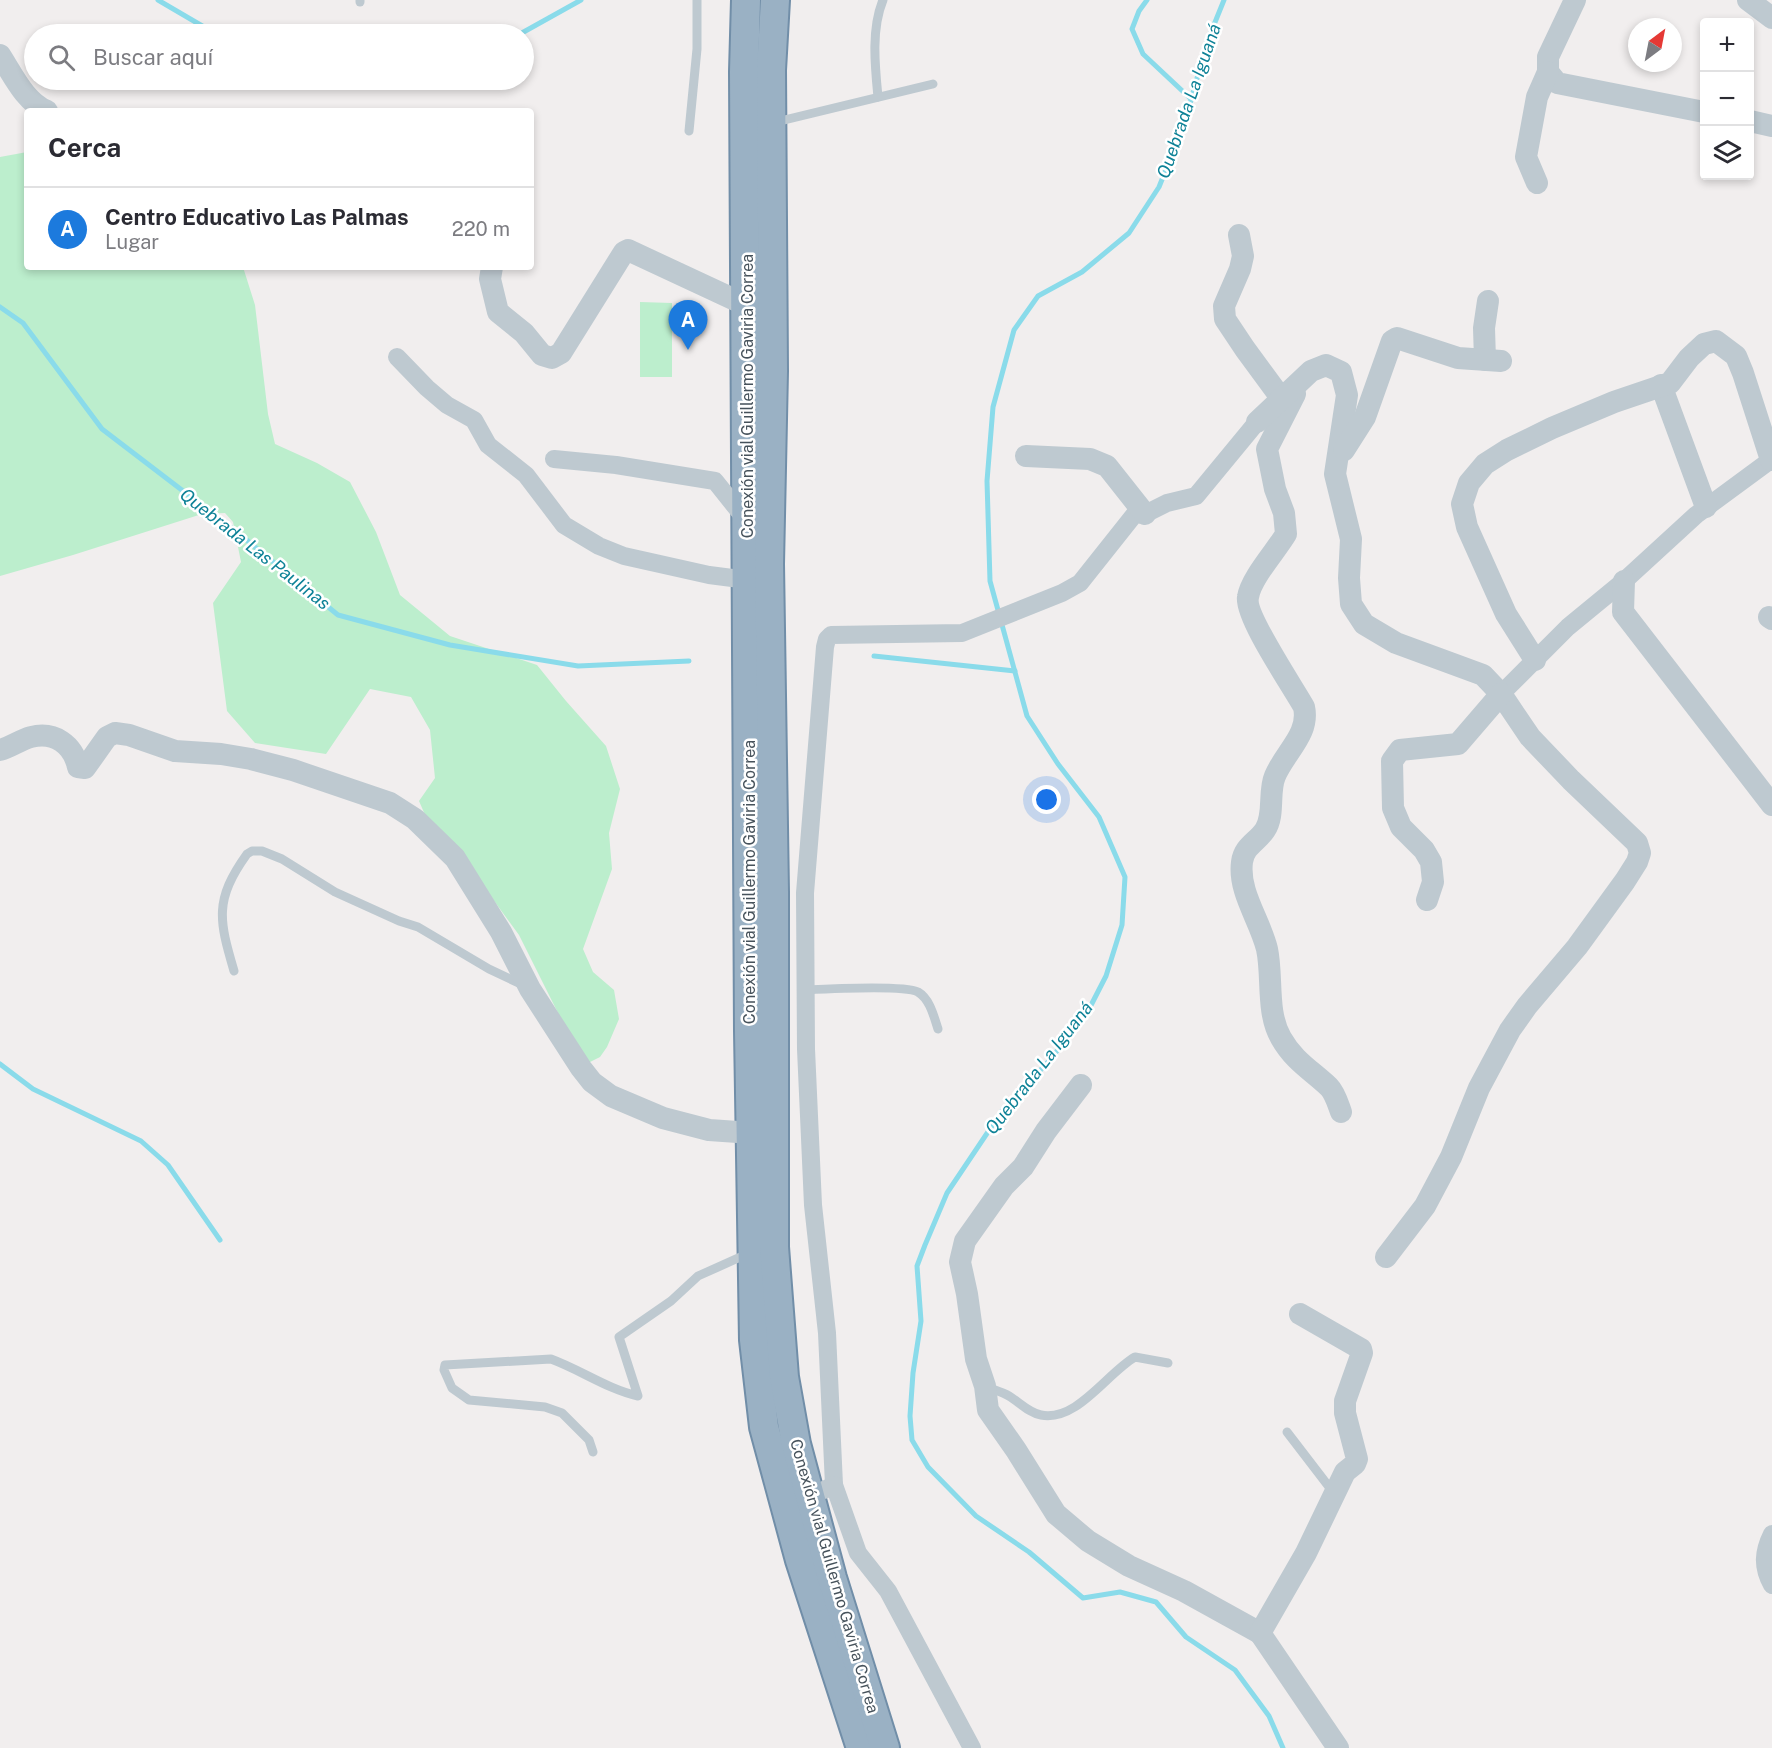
<!DOCTYPE html>
<html lang="es">
<meta charset="utf-8">
<style>
body{margin:0;font-family:"Public Sans",sans-serif;background:#f7f7f7;color:#2b2b33}
.controls{position:absolute;right:18px;top:18px;display:grid;overflow:hidden;border-radius:6px;box-shadow:0 3px 9px #0003}
.controls button{width:54px;height:54px;display:grid;place-items:center;padding:0;border:0;border-bottom:2px solid #e1e1e2;background:#fff;color:#2b2b33;font:30px sans-serif}
.compass{position:absolute;left:1628px;top:18px;width:54px;height:54px;border-radius:50%;background:#fff;box-shadow:0 3px 9px #0003;rotate:32deg}
.you{position:absolute;left:1047px;top:800px;width:21px;height:21px;margin:-15px;border:4px solid #fff;border-radius:50%;background:#1a73e8;box-shadow:0 0 0 9px #1a73e833}
.badge{display:grid;place-items:center;width:39px;height:39px;border-radius:50%;background:#1c7add;color:#fff;font-size:20px;font-weight:700}
.pin{position:absolute;translate:-50% -50px;filter:drop-shadow(0 2px 3px #0008)}
.pin::after{content:'';position:absolute;top:32px;width:21px;height:18px;background:inherit;clip-path:polygon(0 0,100% 0,50% 100%)}
.list{margin:0;padding:0;list-style:none}
h2{display:flex;justify-content:space-between;align-items:center;height:78px;margin:0;padding:0 24px;font-size:26px}
h2 small{font-size:20px;font-weight:400;color:#7c7c81}
.list li{display:grid;grid-template-columns:39px 1fr auto;gap:18px;align-items:center;box-sizing:border-box;height:84px;padding:0 24px;border-top:2px solid #e1e1e2}
.list b{display:block;font-size:22px;white-space:nowrap}
.list p{margin:0;font-size:20px;white-space:nowrap;color:#7c7c81}
.list em{font-size:20px;font-style:normal;color:#7c7c81}
.icon{flex:none;width:33px;height:33px;fill:none;stroke:currentColor;stroke-width:2;stroke-linecap:round;stroke-linejoin:round}
.map{position:relative;flex:none;width:1772px;height:1748px;overflow:hidden}
.search{position:absolute;background:#fff;box-shadow:0 3px 9px #0003;left:24px;top:24px;width:510px;height:66px;display:flex;align-items:center;gap:15px;box-sizing:border-box;padding:0 21px;border-radius:33px;color:#7c7c81;font-size:22px}
.panel{position:absolute;background:#fff;box-shadow:0 3px 9px #0003;left:24px;top:108px;width:510px;height:162px;border-radius:6px}
.map>svg:first-child{display:block}
.green{fill:#bceecd}
.lines{fill:none;stroke-linecap:round;stroke-linejoin:round}
.stream{stroke:#8adbea;stroke-width:5}
.trunk-casing{stroke:#718ea8;stroke-width:32}
.service{stroke:#bec9d0;stroke-width:9}
.minor{stroke:#bec9d0;stroke-width:18}
.tertiary{stroke:#bec9d0;stroke-width:22}
.trunk{stroke:#9ab1c4;stroke-width:28}
.labels{text-anchor:middle;stroke-width:5;stroke-linejoin:round;paint-order:stroke}
.street-label{font-size:16px;fill:#46525b;stroke:#fff}
.water-label{font-size:18px;font-style:italic;fill:#0e8297;stroke:#fff}
</style>
<div class="map">
<svg width="1772" height="1748" viewBox="0 0 1772 1748">
<rect width="100%" height="100%" fill="#f1eeee"/>
<g class="green">
<path d="M27 152V267H243L255 305 268 414 275 444 317 463 350 482 376 532 400 595 450 636 537 665 566 701 606 746 620 789 609 833 612 869 583 949 593 972 614 990 619 1019 607 1047 600 1057 588 1063 578 1053 519 935 452 843 426 817 419 801 435 778 430 730 411 697 370 689 326 754 255 743 227 711 213 603 241 562 233 522 225 513 202 514 73 555 0 576V157Z"/>
<path d="M640 302 672 303V377H640Z"/>
</g>
<g class="lines">
<g class="stream">
<path d="M158 0 216 34"/>
<path d="M1147 0 1139 11 1132 29 1143 54 1191 99"/>
<path d="M1224 0 1207 42 1185 122 1159 187 1129 233 1082 272 1038 296 1014 330 993 407 987 481 990 581 1027 716 1058 764 1099 817 1125 877 1122 925 1106 976 1086 1015 1048 1062 1002 1111 947 1193 925 1245 917 1266 921 1321 913 1373 910 1416 912 1440 928 1467 976 1516 1029 1552 1083 1598 1120 1592 1156 1602 1186 1637 1235 1670 1269 1716 1283 1748"/>
<path d="M520 34 581 0"/>
<path d="M361 80 441 82 446 80"/>
<path d="M0 307 23 323 102 429 238 533 338 615 450 645 578 666 689 661"/>
<path d="M874 656 1015 671"/>
<path d="M0 1064 33 1089 141 1141 168 1165 220 1240"/>
</g>
<g class="trunk-casing">
<g id="trunk">
<path d="M746 0 744 72 749 1031 754 1340 764 1427 800 1560 861 1748"/>
<path d="M775 0 771 70 773 371 769 564 774 892V1247L784 1377 796 1444 832 1578 885 1748"/>
</g>
</g>
<g class="service">
<path d="M360 0V2"/>
<path d="M878 97C875 66 871 29 883 0"/>
<path d="M776 122 933 84"/>
<path d="M689 131 697 49V0"/>
<path d="M234 971C219 920 214 900 247 854L252 851H262L282 859 335 892 399 921 418 927 489 969 523 985"/>
<path d="M805 990C825 989 904 985 918 992 930 999 934 1017 938 1029"/>
<path d="M987 1387C994 1390 1002 1392 1009 1396 1019 1402 1029 1413 1041 1415 1077 1422 1107 1373 1135 1357L1168 1363"/>
<path d="M1287 1432 1333 1492"/>
<path d="M593 1452 589 1440 562 1413 545 1407 469 1400 452 1388 444 1370 445 1365 551 1359C581 1370 607 1389 638 1396L619 1337 671 1301 698 1276 747 1254"/>
</g>
<g class="minor">
<path d="M397 357 427 388 447 405 474 420 488 445 526 475 564 525 599 546 624 556 709 575 748 580"/>
<path d="M554 459 616 465 715 481 747 521"/>
<path d="M1501 694 1568 627 1624 581 1696 515 1772 459"/>
<path d="M834 1485 827 1333 813 1205 806 1049 805 893 825 647 827 639 831 635 962 633 1062 593 1080 583 1134 515 1145 514 1167 503 1196 496 1257 422"/>
<path d="M824 1490 834 1485 858 1553 888 1591 972 1748"/>
<path d="M1772 1534C1763 1552 1762 1567 1772 1585"/>
</g>
<g class="tertiary">
<path d="M1575 0 1548 57V72L1557 83 1704 112"/>
<path d="M1748 0 1772 18"/>
<path d="M0 55C13 75 25 102 47 111"/>
<path d="M1750 121 1772 126"/>
<path d="M1537 183 1526 157 1537 97 1548 72"/>
<path d="M1239 235 1243 256 1240 269 1224 306 1225 319 1245 349 1281 398"/>
<path d="M492 267 490 279 498 312 524 333 542 355 552 358 561 353 624 252 628 250 746 305"/>
<path d="M1485 360 1484 328 1488 301"/>
<path d="M1661 385 1706 507"/>
<path d="M1295 394 1267 449 1275 489 1284 513 1286 534C1276 551 1251 578 1248 597 1244 615 1293 687 1304 707 1310 734 1285 752 1275 776 1268 792 1275 815 1265 830 1257 842 1244 846 1242 862 1238 892 1260 920 1267 949 1273 977 1266 1012 1281 1038 1294 1061 1311 1070 1329 1087 1335 1093 1338 1104 1341 1112"/>
<path d="M1257 422 1311 371 1326 365 1341 372 1347 395 1335 474 1351 539 1349 578 1351 604 1364 624 1396 643 1483 675 1501 694 1530 737 1571 780 1637 843 1640 853 1637 862 1625 881 1577 947 1527 1006 1510 1030 1479 1088 1451 1157 1425 1206 1386 1257"/>
<path d="M1344 450 1365 417 1392 341 1397 338 1458 358 1501 361"/>
<path d="M1026 456 1090 459 1107 466 1145 514"/>
<path d="M1624 581 1623 612 1772 805"/>
<path d="M1769 617 1772 619"/>
<path d="M1535 660 1506 614 1467 527 1462 504 1469 483 1485 464 1507 450 1552 428 1614 402 1670 383 1689 358 1704 344 1716 341 1736 356 1743 373 1771 460"/>
<path d="M0 750C11 747 20 740 31 737 55 731 73 745 78 767L85 768 107 737 115 733 129 735 175 751 221 754 251 759 293 770 390 803 415 819 455 858 501 932 530 989 581 1068 592 1082 611 1096 663 1118 709 1130 752 1133"/>
<path d="M1427 900 1433 882 1431 862 1424 850 1401 827 1393 808 1392 761 1400 750 1458 744 1501 694"/>
<path d="M1081 1085 1046 1131 1023 1167 1004 1186 965 1241 960 1262 967 1294 976 1359 985 1386 988 1410 1016 1450 1056 1514 1088 1541 1129 1566 1184 1591 1260 1633"/>
<path d="M1300 1314 1361 1349 1362 1353 1345 1401V1413L1357 1459 1355 1464 1345 1472 1306 1553 1260 1633 1338 1748"/>
</g>
<use href="#trunk" class="trunk"/>
</g>
<g class="labels">
<g class="street-label">
<text transform="translate(747 396) rotate(-90)" y="6">Conexión vial Guillermo Gaviria Correa</text>
<text transform="translate(749 882) rotate(-90)" y="6">Conexión vial Guillermo Gaviria Correa</text>
<text transform="translate(835 1576) rotate(74)" y="6">Conexión vial Guillermo Gaviria Correa</text>
</g>
<g class="water-label">
<text transform="translate(1189 101) rotate(-71)" y="6">Quebrada La Iguaná</text>
<text transform="translate(255 549) rotate(38)" y="6">Quebrada Las Paulinas</text>
<text transform="translate(1039 1068) rotate(-52)" y="6">Quebrada La Iguaná</text>
</g>
</g>
</svg>
<div class="controls">
<button>+</button>
<button>−</button>
<button><svg class="icon" aria-label="layers" viewBox="0 0 24 24"><path d="M12 4l9 5-9 5-9-5zM3 14l9 5 9-5"/></svg></button>
</div>
<svg class="compass" viewBox="-18 -18 36 36"><path d="M0-13l5 13h-10z" fill="#e53935"/><path d="M0 13l5-13h-10z" fill="#7c7c81"/></svg>
<div class="you"></div>
<div class="pin badge" style="left:688px;top:350px">A</div>
<div class="search"><svg class="icon" aria-label="search" viewBox="0 0 24 24"><circle cx="10" cy="10" r="6"/><path d="M15 15l6 6"/></svg>Buscar aquí</div>
<section class="panel">
<h2>Cerca<small></small></h2>
<ul class="list">
<li><span class="badge">A</span><div><b>Centro Educativo Las Palmas</b><p>Lugar</p></div><em>220 m</em></li>
</ul>
</section>
</div>
